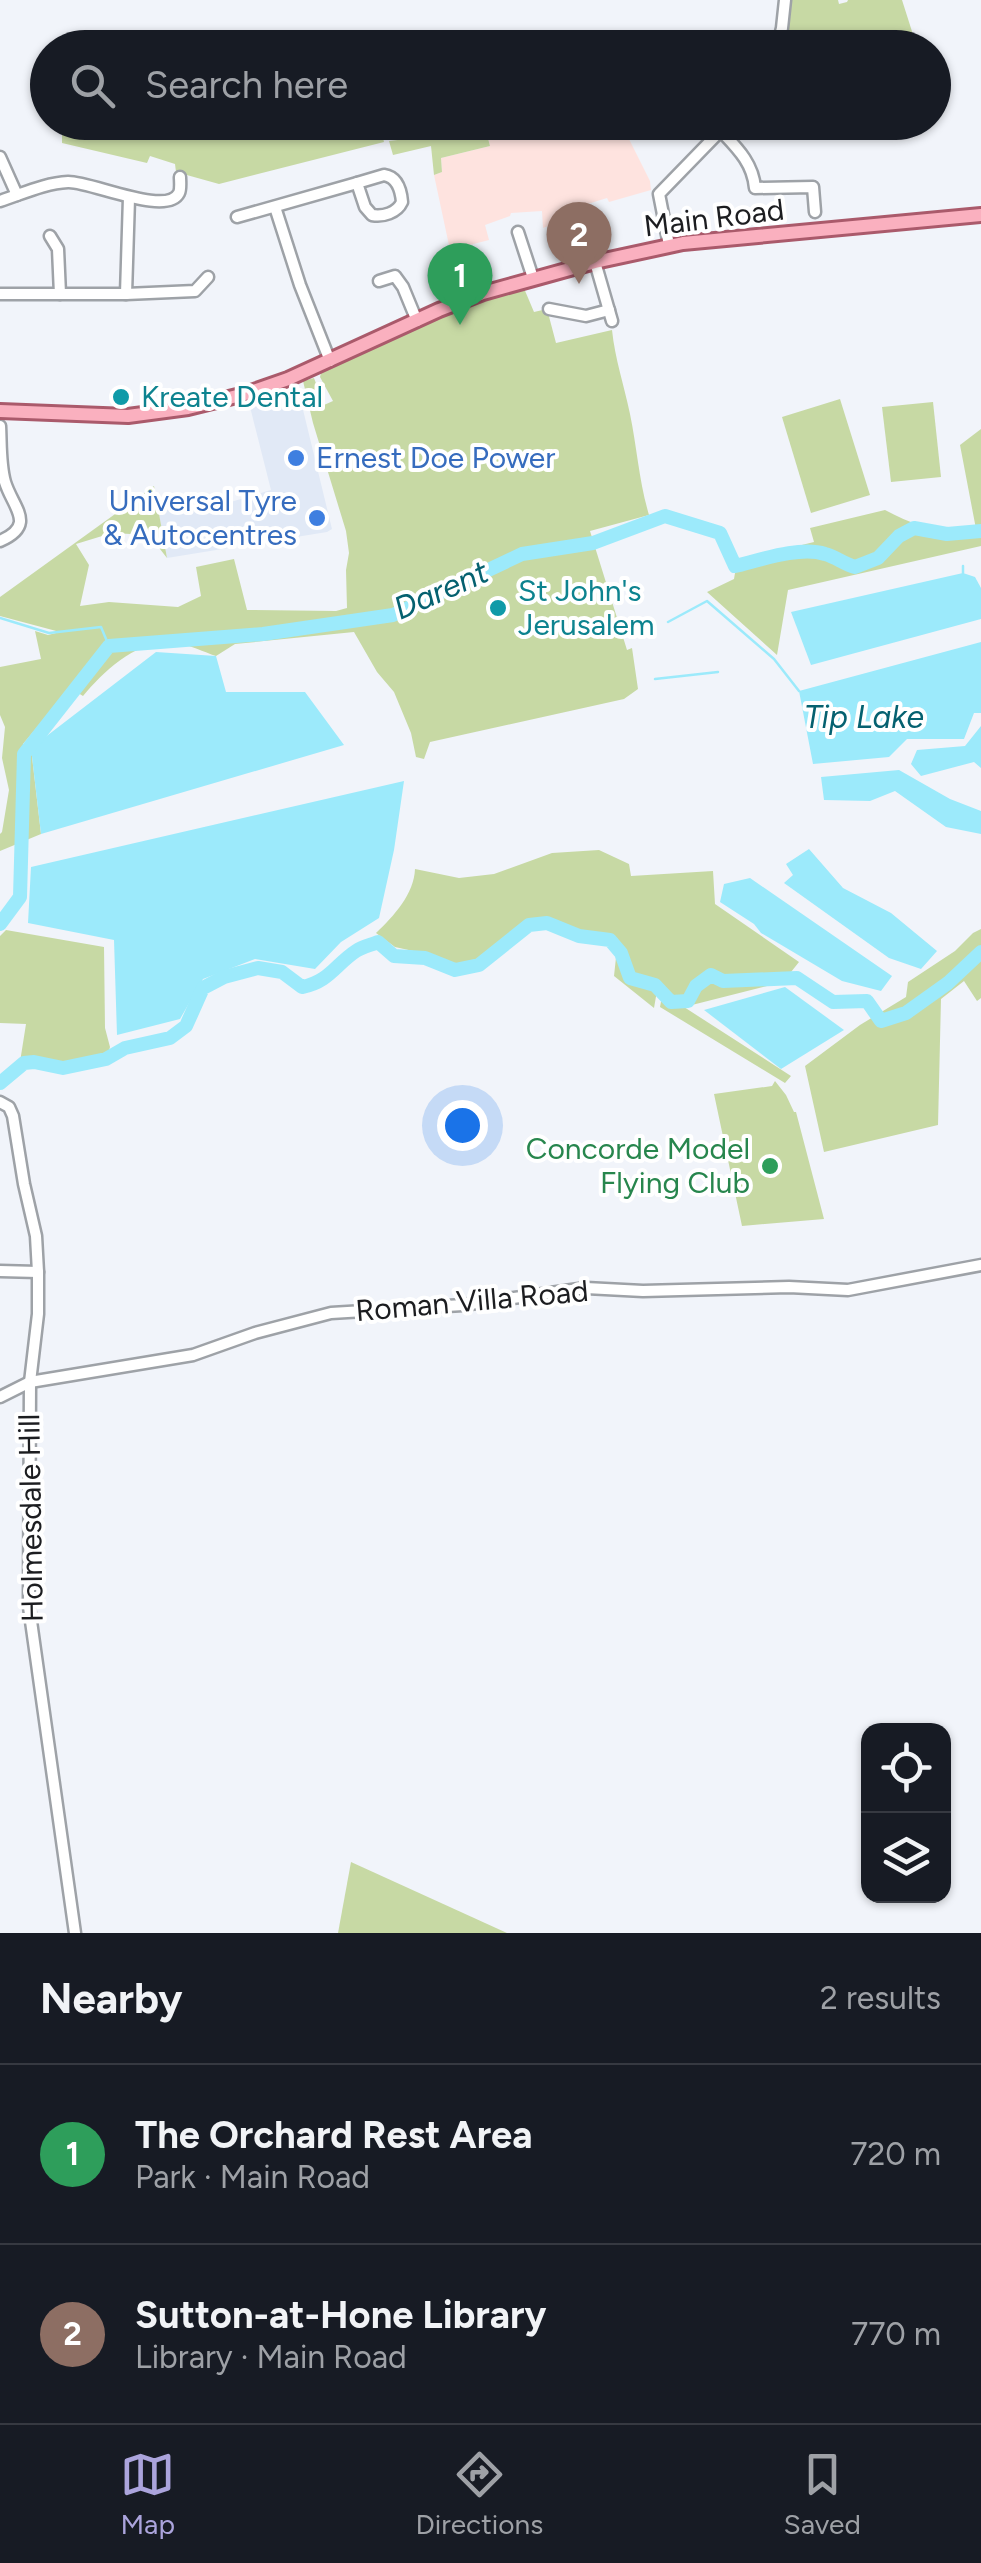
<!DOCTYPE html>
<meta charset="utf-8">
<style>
body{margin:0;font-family:Figtree,sans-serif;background:#20242c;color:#f1f3f6}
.controls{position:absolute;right:30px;bottom:30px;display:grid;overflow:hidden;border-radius:20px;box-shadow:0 2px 8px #0004}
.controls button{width:90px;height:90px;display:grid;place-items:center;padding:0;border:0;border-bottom:2px solid #363941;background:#171b24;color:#f1f3f6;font:50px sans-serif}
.you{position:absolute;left:462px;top:1125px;width:35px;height:35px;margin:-25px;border:8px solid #fff;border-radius:50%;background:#1a73e8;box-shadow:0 0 0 15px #1a73e833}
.badge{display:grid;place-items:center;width:65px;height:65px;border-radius:50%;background:#aba4dc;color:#fff;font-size:32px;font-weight:700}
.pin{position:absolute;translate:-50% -82px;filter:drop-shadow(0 2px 5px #0008)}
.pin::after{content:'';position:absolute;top:52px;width:35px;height:30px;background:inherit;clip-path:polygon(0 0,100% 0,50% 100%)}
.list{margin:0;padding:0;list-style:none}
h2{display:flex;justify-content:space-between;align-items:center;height:130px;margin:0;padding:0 40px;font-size:42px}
h2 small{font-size:32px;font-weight:400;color:#9ea1a6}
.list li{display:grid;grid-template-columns:65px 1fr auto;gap:30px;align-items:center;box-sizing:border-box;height:180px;padding:0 40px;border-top:2px solid #363941}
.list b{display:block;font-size:38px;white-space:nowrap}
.list p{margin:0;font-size:32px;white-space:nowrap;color:#9ea1a6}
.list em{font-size:32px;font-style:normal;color:#9ea1a6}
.icon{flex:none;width:55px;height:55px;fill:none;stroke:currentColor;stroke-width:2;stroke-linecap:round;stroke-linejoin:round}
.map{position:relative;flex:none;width:981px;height:1933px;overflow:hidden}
.search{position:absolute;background:#171b24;box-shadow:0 2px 8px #0004;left:30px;right:30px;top:30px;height:110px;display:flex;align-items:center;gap:25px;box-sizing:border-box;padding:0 35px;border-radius:55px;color:#9ea1a6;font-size:38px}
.sheet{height:490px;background:#171b24}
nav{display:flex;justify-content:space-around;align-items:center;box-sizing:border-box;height:140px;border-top:2px solid #363941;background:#171b24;font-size:28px;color:#9ea1a6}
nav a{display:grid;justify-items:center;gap:5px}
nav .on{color:#aba4dc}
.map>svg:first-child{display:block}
.built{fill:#e1e9f6}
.education{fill:#fee3df}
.green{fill:#c7d9a4}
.water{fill:#9ceafb}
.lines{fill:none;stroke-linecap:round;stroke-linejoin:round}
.stream{stroke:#9ceafb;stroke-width:2.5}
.river{stroke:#9ceafb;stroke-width:14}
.minor-casing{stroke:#9ea2a7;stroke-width:15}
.major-casing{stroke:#aa5a6b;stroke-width:18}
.minor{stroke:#fff;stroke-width:10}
.major{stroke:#fab0bf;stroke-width:12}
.culture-dot{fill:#0f9aa8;stroke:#fff;stroke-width:4}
.shop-dot{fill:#3f7fe0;stroke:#fff;stroke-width:4}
.leisure-dot{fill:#2e9e5b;stroke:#fff;stroke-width:4}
.labels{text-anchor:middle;stroke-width:8;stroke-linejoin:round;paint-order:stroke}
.street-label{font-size:30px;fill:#1c1d20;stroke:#fff}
.culture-label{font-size:30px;fill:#0d838f;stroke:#fff;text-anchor:start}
.shop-label{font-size:30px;fill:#366cbe;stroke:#fff;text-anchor:start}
.leisure-label{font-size:30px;fill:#27864d;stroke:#fff;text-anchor:end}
.water-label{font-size:32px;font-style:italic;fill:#056170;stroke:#fff}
</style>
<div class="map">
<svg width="981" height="1933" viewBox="0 0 981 1933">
<rect width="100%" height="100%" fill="#f1f4fa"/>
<path class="built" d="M297 385 332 529 327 532 167 558 158 509 224 504 271 490 248 399Z"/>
<path class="education" d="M484 123H621L650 181 651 190 609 202 607 198 578 207V210L561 215 562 221 543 228 542 211 511 213 510 216 485 225 489 240 450 250 434 175 442 172 441 158 490 146Z"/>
<g class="green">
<path d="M787 0H838L839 4 847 2 848 0H902L916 44 905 48H780Z"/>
<path d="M67 122H383L389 131 388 137 383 138 384 142 219 184 176 172 175 164 150 156 147 163 62 143V125Z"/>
<path d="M421 122 484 123 490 146 441 158 442 172 434 175 431 146 393 155 389 141 406 139 428 129 435 131 429 126 405 136 391 137 393 130Z"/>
<path d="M523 286 534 312 547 309 556 343 612 330C615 359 624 385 630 414 637 448 639 481 649 515L590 531 627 650 632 648 638 689 624 699 430 742 424 759 416 757 411 733 394 692 377 672 354 632 235 644 216 656C204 652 190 645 177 643 139 637 105 670 83 696L70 688 23 744 31 748 41 834 0 851V834L2 832 9 790 2 758 5 727 0 715V667L41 659 35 631 48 635 60 632 0 616V597L154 486 167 558 149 535 112 533 76 544 89 565 80 606 109 602 178 607 201 596 196 567 234 559 247 610 336 611 347 608 346 570 349 553 346 531 313 423 303 381 314 378 324 405 333 401 320 377 321 373 456 310Z"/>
<path d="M840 399 870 495 811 513 782 417Z"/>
<path d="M933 402 941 477 891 482 882 407Z"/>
<path d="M981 429V546L788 590 777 655 707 592 734 579 737 561 814 542 810 528 885 510C917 527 940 533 976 529L960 445Z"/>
<path d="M599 850 629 864 631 876 713 871 715 904 799 962 783 982 684 1007 791 1076 785 1083 660 1007 663 991 658 985 654 1008 614 976 618 939 544 921 519 927 476 963 453 964 431 955 395 947 376 933C394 916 414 894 415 869L459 878 494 874 552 853Z"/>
<path d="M981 929V998L977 1001 964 981 941 999 938 1125 824 1152 805 1066 860 1025 906 997 908 982 955 951 973 933Z"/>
<path d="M6 930 104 947 105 1028 110 1047 108 1054 64 1066 40 1061 20 1062 26 1024 0 1023V936Z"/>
<path d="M775 1081 786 1095 794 1112H796L824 1219 742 1226 714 1094 772 1086Z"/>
<path d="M351 1862 507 1933H338Z"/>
</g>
<g class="water">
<path d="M963 573 975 577 981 588V619L811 665 791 612Z"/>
<path d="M981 642V713H974L964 739H907L889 757 813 764 799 691Z"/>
<path d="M156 652 216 656 226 692H305L344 745 41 834 31 748Z"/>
<path d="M981 726V768L974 762 921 776 911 764 917 750 965 746Z"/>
<path d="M899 770 950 799 981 811V834L946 827 895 791 870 801 824 800 821 777Z"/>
<path d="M404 781 394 850 379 918 341 942 315 969 255 959 203 979 180 1019 117 1035 114 940 28 923 31 867Z"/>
<path d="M809 849 843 888 891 913 937 951 921 969 889 958 784 883 793 875 786 864Z"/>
<path d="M750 878 892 976 881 991 842 981 761 933 754 924 720 902 724 884Z"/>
<path d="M785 987 844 1030 781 1069 704 1010Z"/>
</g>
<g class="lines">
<g class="stream">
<path d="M963 573V566"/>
<path d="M0 618 49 633 101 627 109 646"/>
<path d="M668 622 707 601 774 659 799 691"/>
<path d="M655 679 718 672"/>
</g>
<g class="river">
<path d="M0 924 20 897 24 754 109 646 263 634 393 615 522 554 593 543 665 516 720 533 735 566C760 560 800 546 825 554 836 557 844 564 855 567L878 558 899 536 914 528 947 534 981 531"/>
<path d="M0 1083 24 1063 34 1062 63 1068 106 1059 125 1048 170 1038 186 1026 203 988 224 977 258 968 282 972 302 987C329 982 336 964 356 951 362 947 371 945 378 942L394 956 425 958 455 970 479 965 529 925 547 923 579 936 610 940 621 953 630 978 655 985 671 1002 688 1001 696 986 711 975 723 981 797 978 833 1002 867 1001 881 1021 906 1013 948 983 981 952"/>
</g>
<g class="minor-casing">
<g id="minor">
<path d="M777 48 782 28 785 0"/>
<path d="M721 131C737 148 753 163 755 188L813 187 815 212"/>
<path d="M0 157 17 195"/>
<path d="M384 175C397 177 401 190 402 202 397 213 383 217 372 215L365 207 357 183Z"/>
<path d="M0 201C22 194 45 183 68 182 90 181 167 217 179 193 181 189 180 181 180 177"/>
<path d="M275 207 300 285 330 361"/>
<path d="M237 217 357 183"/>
<path d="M518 232 533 278"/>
<path d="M50 236 58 249 60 294"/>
<path d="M669 245 659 194 729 122"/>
<path d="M595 262 612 321"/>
<path d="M379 281 395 276 403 287 417 321"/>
<path d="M0 294H126L195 291 208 277"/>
<path d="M126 294 129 198"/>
<path d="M549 309 586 316 609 310"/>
<path d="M0 426C1 444 0 465 5 482 13 508 37 525 0 541"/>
<path d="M0 1102 9 1107 13 1116 24 1184 36 1236 38 1272V1314L30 1382 29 1607 75 1933"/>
<path d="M0 1271 38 1272"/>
<path d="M0 1397 30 1382 193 1355 255 1333 331 1313 463 1305 586 1288 643 1291 789 1287 848 1290 981 1265"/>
</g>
</g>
<g class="major-casing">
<path id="major" d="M0 411 128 416 188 408 245 394 288 379 439 310 483 293 595 262 683 243 981 215"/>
</g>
<use href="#minor" class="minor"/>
<use href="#major" class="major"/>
</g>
<g class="culture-dot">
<circle cx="121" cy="397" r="10"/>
<circle cx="498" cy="608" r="10"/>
</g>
<g class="shop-dot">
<circle cx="296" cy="458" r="10"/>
<circle cx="317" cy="518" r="10"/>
</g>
<circle class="leisure-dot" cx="770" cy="1166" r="10"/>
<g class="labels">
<g class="street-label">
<text transform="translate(714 218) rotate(-7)" y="10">Main Road</text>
<text transform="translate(472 1301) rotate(-5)" y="10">Roman Villa Road</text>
<text transform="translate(31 1518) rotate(-91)" y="10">Holmesdale Hill</text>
</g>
<g class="culture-label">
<text x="141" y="407">Kreate Dental</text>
<text x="518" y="601">St John's<tspan x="518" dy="34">Jerusalem</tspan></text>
</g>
<g class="shop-label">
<text x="316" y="468">Ernest Doe Power</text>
<text x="297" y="511" text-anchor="end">Universal Tyre<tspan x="297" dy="34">&amp; Autocentres</tspan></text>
</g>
<g class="leisure-label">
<text x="750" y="1159">Concorde Model<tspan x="750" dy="34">Flying Club</tspan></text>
</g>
<g class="water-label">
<text transform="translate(441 590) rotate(-24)" y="11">Darent</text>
<text x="864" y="728">Tip Lake</text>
</g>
</g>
</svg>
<div class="controls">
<button><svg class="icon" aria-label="locate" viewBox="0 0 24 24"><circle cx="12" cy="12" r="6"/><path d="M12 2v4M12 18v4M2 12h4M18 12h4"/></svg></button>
<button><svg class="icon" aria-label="layers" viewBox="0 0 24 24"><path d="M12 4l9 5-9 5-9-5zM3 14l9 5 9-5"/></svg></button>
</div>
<div class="you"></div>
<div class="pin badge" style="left:460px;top:325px;background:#2e9e5b">1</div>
<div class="pin badge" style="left:579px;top:284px;background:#8d6e63">2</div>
<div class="search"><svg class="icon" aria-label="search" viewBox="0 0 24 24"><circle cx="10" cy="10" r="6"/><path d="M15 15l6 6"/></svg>Search here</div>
</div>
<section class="sheet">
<h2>Nearby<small>2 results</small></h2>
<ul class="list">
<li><span class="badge" style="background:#2e9e5b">1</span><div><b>The Orchard Rest Area</b><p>Park · Main Road</p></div><em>720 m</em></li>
<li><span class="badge" style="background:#8d6e63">2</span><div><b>Sutton-at-Hone Library</b><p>Library · Main Road</p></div><em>770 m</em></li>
</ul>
</section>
<nav>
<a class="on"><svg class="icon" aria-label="map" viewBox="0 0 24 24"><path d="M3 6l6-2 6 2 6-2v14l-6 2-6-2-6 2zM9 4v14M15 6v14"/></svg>Map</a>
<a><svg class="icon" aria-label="directions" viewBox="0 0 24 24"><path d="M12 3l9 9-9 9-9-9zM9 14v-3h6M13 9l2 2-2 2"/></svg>Directions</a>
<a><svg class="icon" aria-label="saved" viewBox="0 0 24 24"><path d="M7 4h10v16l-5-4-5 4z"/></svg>Saved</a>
</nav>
